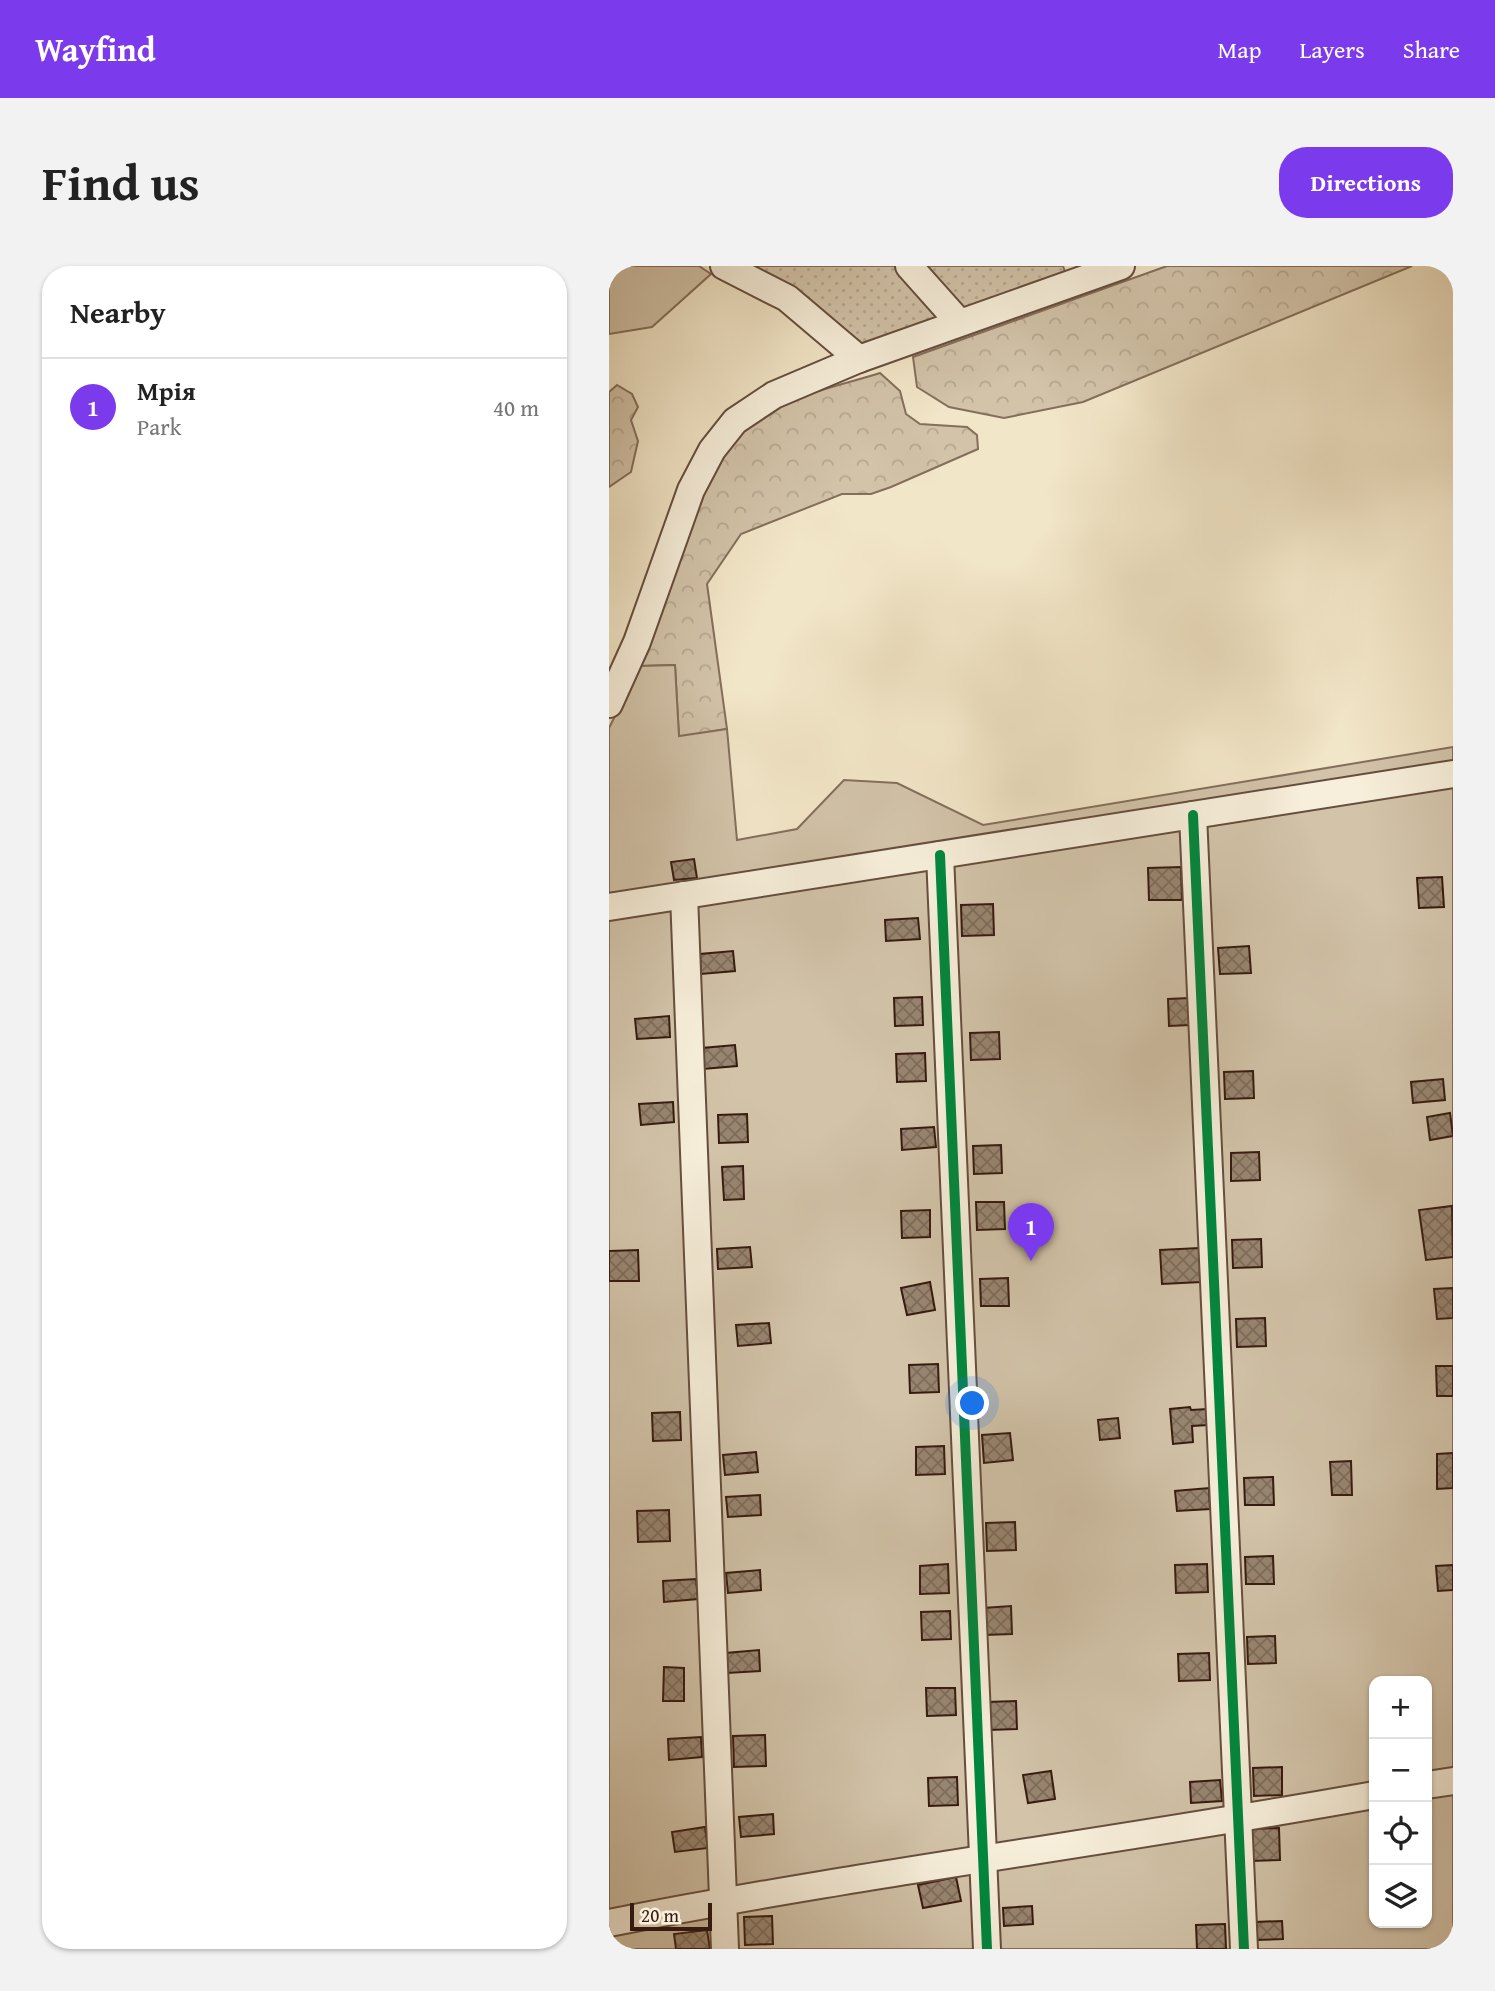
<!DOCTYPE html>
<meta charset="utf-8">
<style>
body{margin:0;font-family:"Gentium Book Plus",serif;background:#f2f2f2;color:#222}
.controls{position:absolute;right:21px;bottom:21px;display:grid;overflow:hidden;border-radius:14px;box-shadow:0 2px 5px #0004}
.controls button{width:63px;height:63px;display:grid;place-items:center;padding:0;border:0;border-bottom:2px solid #e0e0e0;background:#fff;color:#222;font:35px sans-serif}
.scale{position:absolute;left:21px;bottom:18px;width:82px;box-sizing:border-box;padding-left:7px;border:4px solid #371b10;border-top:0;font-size:19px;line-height:24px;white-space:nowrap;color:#371b10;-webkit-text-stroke:5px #f7efdb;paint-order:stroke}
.you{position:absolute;left:364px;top:1138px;width:24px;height:24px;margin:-18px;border:5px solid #fff;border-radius:50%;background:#1a73e8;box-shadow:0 0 0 10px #1a73e833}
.badge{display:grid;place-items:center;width:46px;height:46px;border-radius:50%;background:#7c3aed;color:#fff;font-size:23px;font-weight:700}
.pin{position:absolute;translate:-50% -58px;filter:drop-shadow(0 2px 4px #0008)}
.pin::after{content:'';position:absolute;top:37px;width:24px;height:21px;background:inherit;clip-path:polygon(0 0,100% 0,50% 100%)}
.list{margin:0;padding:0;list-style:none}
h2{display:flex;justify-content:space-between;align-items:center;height:91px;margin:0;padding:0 28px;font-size:30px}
h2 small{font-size:23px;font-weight:400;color:#767676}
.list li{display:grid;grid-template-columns:46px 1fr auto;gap:21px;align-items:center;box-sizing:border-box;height:98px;padding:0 28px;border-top:2px solid #e0e0e0}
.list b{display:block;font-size:26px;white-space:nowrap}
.list p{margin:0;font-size:23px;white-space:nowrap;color:#767676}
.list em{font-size:23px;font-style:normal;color:#767676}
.icon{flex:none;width:38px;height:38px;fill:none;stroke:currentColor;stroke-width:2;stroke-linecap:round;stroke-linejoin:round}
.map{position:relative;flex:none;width:844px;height:1683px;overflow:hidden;border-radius:28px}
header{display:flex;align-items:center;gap:42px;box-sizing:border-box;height:98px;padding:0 35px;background:#7c3aed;color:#fff}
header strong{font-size:33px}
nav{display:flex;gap:38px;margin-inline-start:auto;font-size:24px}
.intro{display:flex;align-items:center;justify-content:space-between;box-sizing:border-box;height:168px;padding:0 42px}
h1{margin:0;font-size:49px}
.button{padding:18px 32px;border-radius:28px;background:#7c3aed;color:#fff;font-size:24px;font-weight:700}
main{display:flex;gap:42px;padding:0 42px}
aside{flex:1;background:#fff;border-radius:28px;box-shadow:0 2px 5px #0004}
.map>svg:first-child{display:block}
.grass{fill:url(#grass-dots);stroke:#846f5c;stroke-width:2}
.forest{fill:url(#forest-crowns);stroke:#846f5c;stroke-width:2}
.garden{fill:#d2c3a9;stroke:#846f5c;stroke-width:2;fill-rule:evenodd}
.building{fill:url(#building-cross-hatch);stroke:#371b10;stroke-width:2}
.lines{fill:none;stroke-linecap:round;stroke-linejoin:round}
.minor-casing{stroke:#664e3e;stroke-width:30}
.minor{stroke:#f7efdb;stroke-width:26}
.cycleway-casing{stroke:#f7efdb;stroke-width:15}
.cycleway{stroke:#00873e;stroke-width:10}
</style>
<header>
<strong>Wayfind</strong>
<nav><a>Map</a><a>Layers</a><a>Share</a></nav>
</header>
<div class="intro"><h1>Find us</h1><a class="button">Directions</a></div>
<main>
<aside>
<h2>Nearby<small></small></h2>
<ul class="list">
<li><span class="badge">1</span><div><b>Мрія</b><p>Park</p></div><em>40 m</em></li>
</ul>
</aside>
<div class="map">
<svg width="844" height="1683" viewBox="0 0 844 1683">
<defs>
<pattern id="grass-dots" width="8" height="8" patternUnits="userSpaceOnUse" patternTransform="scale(1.75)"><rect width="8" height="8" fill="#d2c3a9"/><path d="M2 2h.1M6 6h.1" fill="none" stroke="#b5a790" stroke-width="1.8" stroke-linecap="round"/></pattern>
<pattern id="forest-crowns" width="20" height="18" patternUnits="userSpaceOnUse" patternTransform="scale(1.75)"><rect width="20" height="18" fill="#d2c3a9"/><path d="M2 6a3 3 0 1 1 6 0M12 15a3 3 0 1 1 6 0" fill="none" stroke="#b5a790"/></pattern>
<pattern id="building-cross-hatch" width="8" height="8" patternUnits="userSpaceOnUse" patternTransform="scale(1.75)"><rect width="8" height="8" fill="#988570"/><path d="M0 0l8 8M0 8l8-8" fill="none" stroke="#7d6c5b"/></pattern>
</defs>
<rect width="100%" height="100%" fill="#f2e6c8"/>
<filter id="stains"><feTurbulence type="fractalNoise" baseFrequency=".00286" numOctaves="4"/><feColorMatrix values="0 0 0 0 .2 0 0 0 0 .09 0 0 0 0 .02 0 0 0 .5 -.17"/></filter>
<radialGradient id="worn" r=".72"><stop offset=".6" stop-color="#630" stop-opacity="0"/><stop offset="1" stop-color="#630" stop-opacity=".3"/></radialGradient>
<g class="grass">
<path d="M137 0H285L331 53 249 79Z"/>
<path d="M312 0H454L457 9 352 46Z"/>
</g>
<g class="forest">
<path d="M558 0H803L474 136 395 152 340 141 308 121 304 91Z"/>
<path d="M271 107 291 125 297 148 311 158 358 161 368 169 369 183 282 221 262 228H233L132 268 98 318 118 463 70 471 66 399 31 400C51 341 89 200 134 162 170 131 227 121 271 107Z"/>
<path d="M8 119 23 128 29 141 22 154 29 175 22 206 0 221V126Z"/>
</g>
<g class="garden">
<path d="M0 0H90L102 8 43 61 0 68Z"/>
<path d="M66 399 70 470 118 463 128 574 188 563 235 514 288 517 374 559 844 481V1683H0V462L31 400ZM765 1415H818V1657H765Z"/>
</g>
<g class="building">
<path d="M85 593 88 612 65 614 62 596Z"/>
<path d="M572 601 573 634H540L539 602Z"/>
<path d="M833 611 835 641 810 642 808 612Z"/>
<path d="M384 638 385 669 353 670 352 639Z"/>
<path d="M309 652 311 673 277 675 276 654Z"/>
<path d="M640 680 642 707 611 708 609 682Z"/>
<path d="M124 685 126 705 92 708 91 688Z"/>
<path d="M313 731 314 759 286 760 285 732Z"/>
<path d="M580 732 581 759 560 760 559 733Z"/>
<path d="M60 750 61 771 28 773 26 753Z"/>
<path d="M390 766 391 793 362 794 361 767Z"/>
<path d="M126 779 128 800 94 803 93 782Z"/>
<path d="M316 787 317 815 288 816 287 788Z"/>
<path d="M644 805 645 832 616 833 615 806Z"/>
<path d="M834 813 836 834 804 837 802 816Z"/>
<path d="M64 836 65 856 32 859 30 838Z"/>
<path d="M841 847 844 870 821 874 818 851Z"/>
<path d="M138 848 139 876 110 877 109 849Z"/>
<path d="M325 861 327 881 293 884 292 863Z"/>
<path d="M392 879 393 907 365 908 364 880Z"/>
<path d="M650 886 651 914 622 915V887Z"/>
<path d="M134 900 135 933 115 934 113 901Z"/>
<path d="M367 936H395L396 963 368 964Z"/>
<path d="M843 940 844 991 817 994 810 944Z"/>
<path d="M321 944V971L293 972 292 945Z"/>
<path d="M652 973 653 1001 624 1002 623 974Z"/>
<path d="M141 981 143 1001 109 1003 108 983Z"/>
<path d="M590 982 592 1016 553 1018 551 984Z"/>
<path d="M29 984 30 1015H0V985Z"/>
<path d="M399 1012 400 1040H372L371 1013Z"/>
<path d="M321 1016 326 1044 298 1049 292 1022Z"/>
<path d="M844 1022V1052L828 1053 825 1023Z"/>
<path d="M656 1052 657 1080 628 1081 627 1053Z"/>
<path d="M160 1057 162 1077 129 1080 127 1059Z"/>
<path d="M329 1098 330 1126 301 1127 300 1099Z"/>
<path d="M827 1100H844V1130H828Z"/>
<path d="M581 1141 582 1144 598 1143 599 1159 583 1160 584 1176 564 1178 561 1143Z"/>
<path d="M71 1146 72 1174 44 1175 43 1147Z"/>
<path d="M509 1152 511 1172 491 1174 489 1154Z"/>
<path d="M401 1167 404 1194 375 1197 373 1169Z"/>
<path d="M335 1180 336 1208 307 1209V1181Z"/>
<path d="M147 1186 149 1206 116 1209 114 1189Z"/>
<path d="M844 1187V1222L828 1223V1188Z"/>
<path d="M742 1195 743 1229H723L721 1196Z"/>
<path d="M664 1211 665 1239H636L635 1212Z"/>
<path d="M600 1222 601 1243 568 1245 566 1225Z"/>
<path d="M151 1229 152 1249 119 1251 117 1231Z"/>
<path d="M60 1244 61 1275 29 1276 28 1245Z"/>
<path d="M406 1256 407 1284 378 1285 377 1257Z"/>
<path d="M664 1290 665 1318H637L636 1291Z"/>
<path d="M339 1298 340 1327 311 1328V1300Z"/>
<path d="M598 1298 599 1326 567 1327 566 1299Z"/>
<path d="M844 1299V1324L829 1325 827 1300Z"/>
<path d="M151 1304 152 1324 119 1327 117 1307Z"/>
<path d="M87 1313 89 1333 55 1336 54 1315Z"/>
<path d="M402 1340 403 1368 375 1369 374 1342Z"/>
<path d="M341 1345 342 1373 313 1374 312 1346Z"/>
<path d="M666 1370 667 1397 639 1398 638 1371Z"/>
<path d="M150 1384 151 1405 118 1407 117 1387Z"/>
<path d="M600 1387 601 1414 570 1415 569 1388Z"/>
<path d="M55 1401 75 1402V1435H54Z"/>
<path d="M317 1422H346L347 1449 318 1450Z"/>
<path d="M407 1435 408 1463 379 1464 378 1436Z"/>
<path d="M156 1469 157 1500 125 1501 124 1470Z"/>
<path d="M92 1471 93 1491 60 1494 59 1473Z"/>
<path d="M673 1501V1529L645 1530 644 1502Z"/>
<path d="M442 1505 446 1533 419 1537 414 1509Z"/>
<path d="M348 1511 349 1539 320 1540 319 1512Z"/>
<path d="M611 1514 613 1535 582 1537 581 1516Z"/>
<path d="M164 1548 165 1568 132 1571 130 1551Z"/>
<path d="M96 1561 99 1582 66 1586 63 1566Z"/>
<path d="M670 1562 671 1594 642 1595 641 1563Z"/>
<path d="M347 1611 352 1635 314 1642 309 1619Z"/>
<path d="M423 1640 424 1658 395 1660 394 1642Z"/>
<path d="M163 1650 164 1678 136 1679 135 1651Z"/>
<path d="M673 1655 674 1673 647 1674 646 1656Z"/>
<path d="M616 1658 617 1683H588L587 1659Z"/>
<path d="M98 1664 101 1683H67L65 1668Z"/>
</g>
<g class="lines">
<g class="minor-casing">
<g id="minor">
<path d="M115 0 178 32 250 93"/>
<path d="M300 0 349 55"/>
<path d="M0 438 28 376 82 224 103 184 126 155 165 129 250 93 512 0"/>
<path d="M584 549 635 1683"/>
<path d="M331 589 378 1683"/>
<path d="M75 629 116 1683"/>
<path d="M0 641 844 508"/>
<path d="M818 1519 844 1515"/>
<path d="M0 1657C254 1607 511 1575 765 1529"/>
</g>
</g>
<use href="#minor" class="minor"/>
<g class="cycleway-casing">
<g id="cycleway">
<path d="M584 549 635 1683"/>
<path d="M331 589 378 1683"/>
</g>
</g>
<use href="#cycleway" class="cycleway"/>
</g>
<rect width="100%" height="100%" filter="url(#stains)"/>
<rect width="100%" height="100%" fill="url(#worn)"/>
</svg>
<div class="controls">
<button>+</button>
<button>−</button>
<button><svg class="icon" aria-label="locate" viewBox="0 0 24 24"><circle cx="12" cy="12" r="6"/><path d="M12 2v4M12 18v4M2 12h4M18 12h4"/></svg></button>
<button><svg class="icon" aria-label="layers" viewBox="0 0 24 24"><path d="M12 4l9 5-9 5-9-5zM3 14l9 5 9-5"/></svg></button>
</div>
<div class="scale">20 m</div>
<div class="you"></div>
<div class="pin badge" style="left:422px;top:995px">1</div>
</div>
</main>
